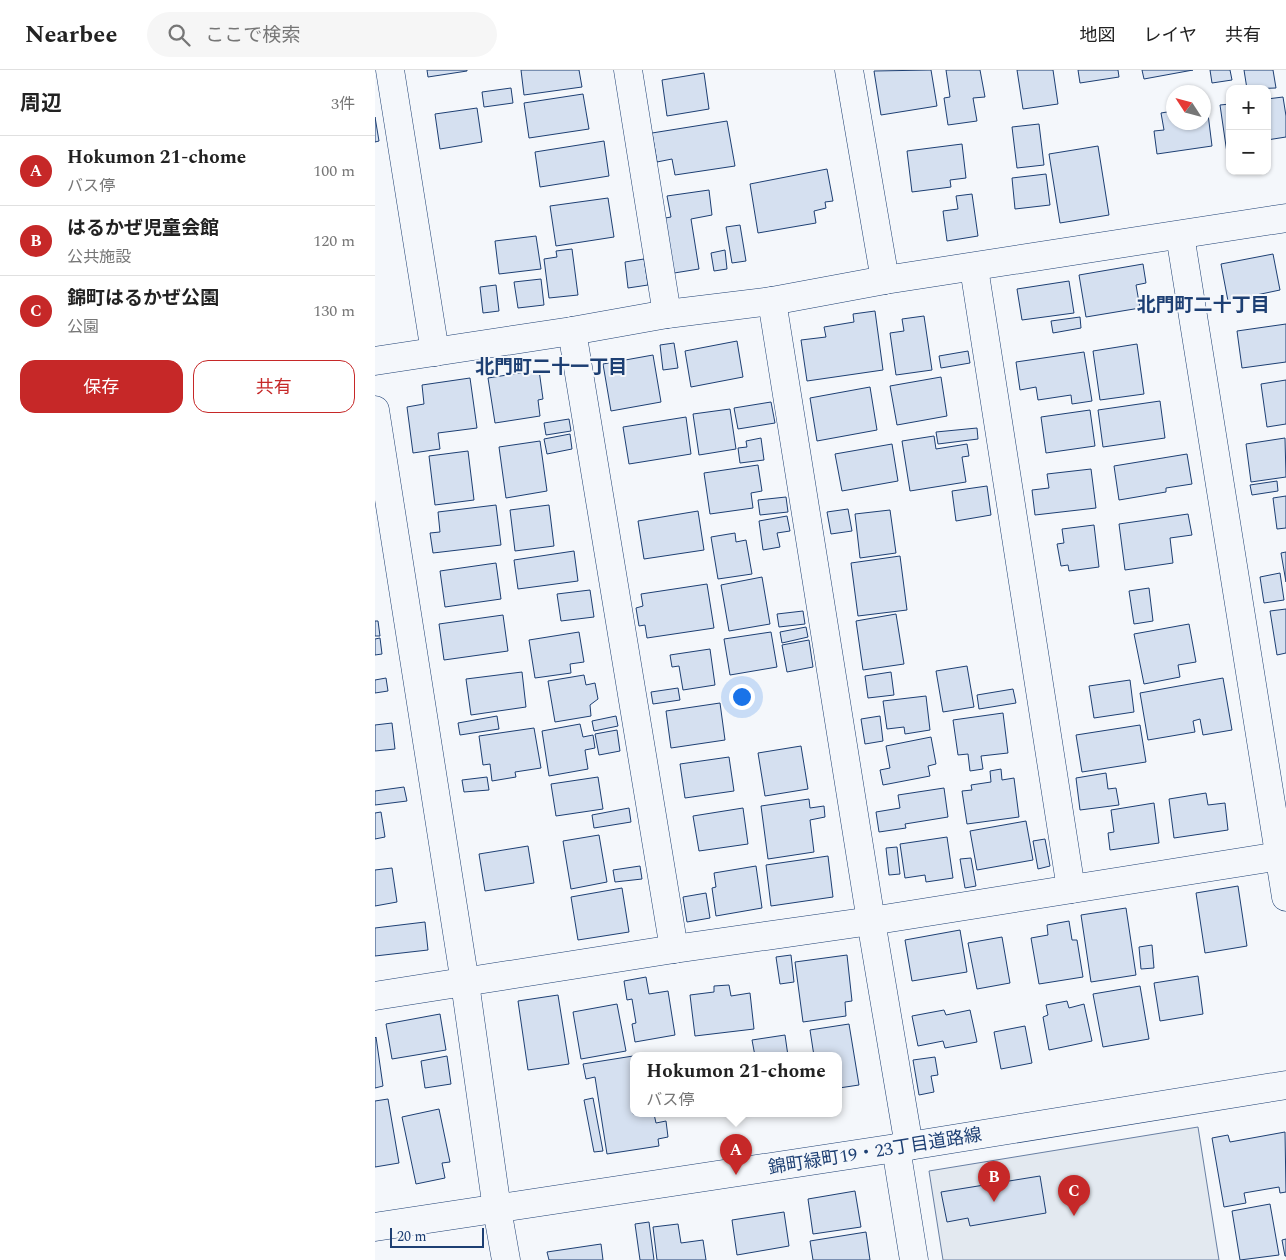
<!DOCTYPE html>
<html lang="ja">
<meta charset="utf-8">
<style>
body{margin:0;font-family:Spectral,"Noto Sans JP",serif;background:#f6f6f6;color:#222}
.controls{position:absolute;right:15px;top:15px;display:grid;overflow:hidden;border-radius:10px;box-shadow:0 1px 4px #0004}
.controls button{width:45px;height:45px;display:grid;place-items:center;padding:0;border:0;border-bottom:1px solid #e0e0e0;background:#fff;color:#222;font:25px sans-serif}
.compass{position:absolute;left:791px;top:15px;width:45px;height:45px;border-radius:50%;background:#fff;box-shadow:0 1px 4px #0004;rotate:306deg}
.scale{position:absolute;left:15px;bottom:12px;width:94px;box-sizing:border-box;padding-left:5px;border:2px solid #1d3f73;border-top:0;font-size:14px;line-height:18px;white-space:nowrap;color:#1d3f73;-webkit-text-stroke:4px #f4f7fb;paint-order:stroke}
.you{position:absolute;left:366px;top:626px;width:18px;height:18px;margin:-12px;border:4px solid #fff;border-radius:50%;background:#1a73e8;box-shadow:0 0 0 8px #1a73e833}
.badge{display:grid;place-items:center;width:32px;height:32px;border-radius:50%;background:#c62828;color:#fff;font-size:16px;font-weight:700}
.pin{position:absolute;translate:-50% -41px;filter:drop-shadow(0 1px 2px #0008)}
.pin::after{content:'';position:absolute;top:26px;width:18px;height:15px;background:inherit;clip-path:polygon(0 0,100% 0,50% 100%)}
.popup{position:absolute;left:255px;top:982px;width:212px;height:65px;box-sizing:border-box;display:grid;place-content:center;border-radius:10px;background:#fff;filter:drop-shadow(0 1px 4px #0005);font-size:16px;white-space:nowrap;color:#767676}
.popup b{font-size:19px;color:#222}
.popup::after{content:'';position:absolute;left:50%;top:100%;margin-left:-10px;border:10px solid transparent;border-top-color:#fff}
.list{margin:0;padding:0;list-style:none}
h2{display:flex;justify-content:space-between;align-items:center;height:65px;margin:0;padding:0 20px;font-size:21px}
h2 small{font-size:16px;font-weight:400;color:#767676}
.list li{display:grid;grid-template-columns:32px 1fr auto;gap:15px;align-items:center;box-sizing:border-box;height:70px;padding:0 20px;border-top:1px solid #e0e0e0}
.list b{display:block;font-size:19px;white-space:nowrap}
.list p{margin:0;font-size:16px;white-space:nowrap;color:#767676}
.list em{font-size:16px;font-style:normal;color:#767676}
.actions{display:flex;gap:10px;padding:15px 20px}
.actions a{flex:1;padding:11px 0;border:1px solid #c62828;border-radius:15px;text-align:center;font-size:18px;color:#c62828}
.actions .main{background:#c62828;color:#fff}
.icon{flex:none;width:28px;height:28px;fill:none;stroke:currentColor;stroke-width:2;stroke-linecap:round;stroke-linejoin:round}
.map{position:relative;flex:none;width:911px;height:1190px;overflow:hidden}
header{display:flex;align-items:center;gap:30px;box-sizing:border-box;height:70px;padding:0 25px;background:#fff;border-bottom:1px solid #e0e0e0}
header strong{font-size:24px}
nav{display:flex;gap:28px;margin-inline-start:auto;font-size:18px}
.search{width:350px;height:45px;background:#f6f6f6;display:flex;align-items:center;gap:12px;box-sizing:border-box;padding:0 18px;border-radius:28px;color:#767676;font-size:19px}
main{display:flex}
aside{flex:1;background:#fff}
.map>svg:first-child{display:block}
.green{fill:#e3e9f0;stroke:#687fa3}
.building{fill:#d5e0f0;stroke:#1d3f73}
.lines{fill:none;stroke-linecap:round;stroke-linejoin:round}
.minor-casing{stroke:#1d3f73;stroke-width:29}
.minor{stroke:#f4f7fb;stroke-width:28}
.labels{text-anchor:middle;stroke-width:4;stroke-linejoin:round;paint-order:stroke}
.street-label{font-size:18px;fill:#1d3f73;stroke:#f4f7fb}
.neighbourhood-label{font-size:19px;font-weight:bold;fill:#1d3f73;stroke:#f4f7fb}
</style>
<header>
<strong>Nearbee</strong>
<div class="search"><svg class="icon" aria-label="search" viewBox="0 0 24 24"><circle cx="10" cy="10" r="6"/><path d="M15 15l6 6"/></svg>ここで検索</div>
<nav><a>地図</a><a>レイヤ</a><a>共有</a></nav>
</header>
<main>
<aside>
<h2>周辺<small>3件</small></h2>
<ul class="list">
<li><span class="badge">A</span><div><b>Hokumon 21-chome</b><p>バス停</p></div><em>100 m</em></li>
<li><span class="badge">B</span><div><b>はるかぜ児童会館</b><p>公共施設</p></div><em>120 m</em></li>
<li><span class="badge">C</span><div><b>錦町はるかぜ公園</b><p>公園</p></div><em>130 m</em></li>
</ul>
<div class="actions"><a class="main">保存</a><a>共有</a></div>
</aside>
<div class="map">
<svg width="911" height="1190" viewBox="0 0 911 1190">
<rect width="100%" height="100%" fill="#f4f7fb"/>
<path class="green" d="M823 1057 844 1190H568L554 1101Z"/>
<g class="building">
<path d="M52 0H92V1L53 7Z"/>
<path d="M146 0H204L207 17 149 25Z"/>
<path d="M556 0 562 36 506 45 499 1Z"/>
<path d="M571 0H605L610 27 598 28 602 51 573 55 569 28 575 27Z"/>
<path d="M642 0H678L683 34 648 39Z"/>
<path d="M703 0H743L744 7 705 13Z"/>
<path d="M767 0H818L769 9Z"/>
<path d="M835 0H855L857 10 837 13Z"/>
<path d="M869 0H898L901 18 872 19Z"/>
<path d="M329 3 334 39 292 46 287 10Z"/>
<path d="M136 18 138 33 109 37 107 22Z"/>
<path d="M208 24 214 59 154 68 149 33Z"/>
<path d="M908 27 911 46V67L892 70V29Z"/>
<path d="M855 34V89L853 90 845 35Z"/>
<path d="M832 36 837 76 782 84 779 61 789 60 786 43 798 41V52H828V37Z"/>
<path d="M102 38 107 72 65 79 60 44Z"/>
<path d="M0 47 4 71 0 72Z"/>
<path d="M352 51 360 96 300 105 297 89 282 92 277 63Z"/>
<path d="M664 54 669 95 642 98 637 57Z"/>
<path d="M229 71 234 106 165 117 160 82Z"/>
<path d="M587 74 591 108 575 110 576 117 537 122 532 81Z"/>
<path d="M723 76 734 145 685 153 674 84Z"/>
<path d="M452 99 458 131 450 132 451 138 439 141 441 153 383 163 375 114Z"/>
<path d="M671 104 675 135 640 139 637 108Z"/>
<path d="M334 120 337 145 316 149 324 199 293 204 285 149 296 147 292 126Z"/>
<path d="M597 124 603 166 572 171 568 141 583 139 581 126Z"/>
<path d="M233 128 239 167 181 176 175 136Z"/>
<path d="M365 155 371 191 357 193 351 157Z"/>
<path d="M161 166 166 199 124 204 120 171Z"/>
<path d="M197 179 203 225 174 228 169 189 182 187 181 181Z"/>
<path d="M350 180 352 199 339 201 336 183Z"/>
<path d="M898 184 905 220 853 231 846 194Z"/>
<path d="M269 189 273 215 253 218 250 192Z"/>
<path d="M768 194 771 213 761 215 765 238 711 247 704 205Z"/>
<path d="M166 209 169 235 143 238 139 212Z"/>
<path d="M694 211 699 243 647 250 642 219Z"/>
<path d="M121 215 124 241 108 243 105 217Z"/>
<path d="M500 241 508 300 432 311 426 270 451 267 449 257 479 252 478 244Z"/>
<path d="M549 246 557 300 521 305 515 263 529 261 527 249Z"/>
<path d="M705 247 706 258 678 263 676 251Z"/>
<path d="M911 254V292L867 298 862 261Z"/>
<path d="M362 271 368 307 316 317 310 281Z"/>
<path d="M299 273 303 298 288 300 285 275Z"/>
<path d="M762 274 769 324 725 330 718 281Z"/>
<path d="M593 281 595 293 566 298 564 286Z"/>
<path d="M709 282 717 331 697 334 696 325 663 330 661 317 645 320 641 292Z"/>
<path d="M278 285 286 332 236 341 228 294Z"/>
<path d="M164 300 168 329 163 330 165 346 120 353 113 308Z"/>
<path d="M566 307 572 346 522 355 515 316Z"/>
<path d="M95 308 102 358 63 363 65 379 38 383 32 337 49 334 47 315Z"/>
<path d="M911 310V354L892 357 886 314Z"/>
<path d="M495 317 502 360 442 371 435 328Z"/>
<path d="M785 331 790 368 728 377 723 340Z"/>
<path d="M396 332 400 353 363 359 359 338Z"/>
<path d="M355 339 361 379 324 385 318 344Z"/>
<path d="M715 340 720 376 671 383 666 347Z"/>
<path d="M311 347 316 384 254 394 248 357Z"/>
<path d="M194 349 196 361 171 365 169 353Z"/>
<path d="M602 358 603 369 563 374 561 362Z"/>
<path d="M195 364 197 379 172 384 169 369Z"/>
<path d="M559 366 561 379 592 374 594 386 587 387 591 412 535 421 527 371Z"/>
<path d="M386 368 389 390 365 393 363 378 372 377 371 371Z"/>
<path d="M910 368 911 407 876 412 871 374Z"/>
<path d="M165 371 172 421 131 428 124 377Z"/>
<path d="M517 374 523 411 467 421 460 384Z"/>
<path d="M93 381 99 430 60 435 54 386Z"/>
<path d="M812 384 817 414 791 418V422L744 430 739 396Z"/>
<path d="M383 395 387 421 376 423 378 438 335 444 329 403Z"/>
<path d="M716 399 721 438 660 445 657 420 674 418 672 404Z"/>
<path d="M902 411 903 421 877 425 875 415Z"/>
<path d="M612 416 616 445 581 451 577 421Z"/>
<path d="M911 426V458L902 459 898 428Z"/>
<path d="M411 427 413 442 385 445 383 430Z"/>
<path d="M121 435 126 475 58 483 55 463 65 462 63 442Z"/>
<path d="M174 435 179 476 140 481 135 440Z"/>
<path d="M473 439 477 461 456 464 452 442Z"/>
<path d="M515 440 521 483 485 488 480 444Z"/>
<path d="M323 441 329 480 269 489 263 451Z"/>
<path d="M813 444 817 465 795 468 798 493 750 500 744 454Z"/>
<path d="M412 446 415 461 402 463 405 477 388 480 384 451Z"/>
<path d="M719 455 724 497 694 501 693 495 686 496 682 474 689 473 687 459Z"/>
<path d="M360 463 361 472 371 470 377 504 343 509 336 467Z"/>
<path d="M199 481 203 511 143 519 139 490Z"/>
<path d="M911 482V512L906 483Z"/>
<path d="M525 486 532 540 483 546 476 493Z"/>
<path d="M121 493 126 529 70 537 65 501Z"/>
<path d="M905 503 909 530 889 533 885 507Z"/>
<path d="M387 507 395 554 354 561 346 515Z"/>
<path d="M332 514 339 558 272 568 270 555 264 556 261 538 268 536 266 524Z"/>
<path d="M774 518 778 551 759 554 754 521Z"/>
<path d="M215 520 219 547 186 551 182 524Z"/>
<path d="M911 539V583L902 585 895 541Z"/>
<path d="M428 541 430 554 404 557 402 544Z"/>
<path d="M521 544 529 594 488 600 481 551Z"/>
<path d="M128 545 133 581 69 590 64 554Z"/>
<path d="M0 551H3L5 566H0Z"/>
<path d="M814 554 821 592 803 595 805 607 769 614 759 564Z"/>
<path d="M431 557 433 567 407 573 405 562Z"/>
<path d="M204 562 209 592 195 594 196 603 160 608 154 570Z"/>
<path d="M396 562 402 597 355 605 349 569Z"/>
<path d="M5 568 7 584 0 585V569Z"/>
<path d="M434 570 438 597 412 602 407 575Z"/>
<path d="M335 579 340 615 308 620 304 596 297 597 295 585Z"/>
<path d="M592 596 599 637 568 642 561 601Z"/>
<path d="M147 602 151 637 96 645 91 609Z"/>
<path d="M516 602 519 625 493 628 490 606Z"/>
<path d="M209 605 211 615 220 613 223 629 215 635 216 646 180 652 173 611Z"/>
<path d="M11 608 13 621 0 623V610Z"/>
<path d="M848 608 857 660 828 665 825 649 818 651 820 662 773 670 765 623Z"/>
<path d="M755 610 759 642 719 648 714 616Z"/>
<path d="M303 618 305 630 278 634 276 622Z"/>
<path d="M638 619 641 633 604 639 602 625Z"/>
<path d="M551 626 555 660 530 664 529 657 512 659 508 631Z"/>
<path d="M345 633 350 670 296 678 291 641Z"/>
<path d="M628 643 633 683 606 686 608 699 595 701 593 684 583 685 578 650Z"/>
<path d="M122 646 124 659 85 665 83 653Z"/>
<path d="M241 646 243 656 219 661 217 651Z"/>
<path d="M505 646 508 671 490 674 486 649Z"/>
<path d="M17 653 20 679 0 681V655Z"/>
<path d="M205 654 208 667 218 665 220 678 210 680 213 699 174 706 167 661Z"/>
<path d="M765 655 771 692 707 702 701 665Z"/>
<path d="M159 658 166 698 140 702 141 707 117 711 115 694 108 695 104 666Z"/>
<path d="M242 660 245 681 224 685 220 664Z"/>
<path d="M556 667 561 694 553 696 555 706 508 715 505 700 515 698 511 676Z"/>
<path d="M426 676 433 719 390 726 383 683Z"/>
<path d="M354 687 359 721 310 728 305 694Z"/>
<path d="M626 699 627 710 639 708 644 747 592 754 587 721 597 720 596 715 616 712 615 701Z"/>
<path d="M731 703 733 719 741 718 744 735 705 740 701 708Z"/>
<path d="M112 707 114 720 89 722 87 710Z"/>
<path d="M223 707 228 739 181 746 176 714Z"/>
<path d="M29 717 32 731 0 735V721Z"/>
<path d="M569 718 573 747 530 754 531 758 504 762 501 742 525 738 523 725Z"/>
<path d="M831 723 833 735 850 733 853 760 799 768 794 729Z"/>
<path d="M434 729 435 738 449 736 450 747 435 750 439 782 393 789 386 736Z"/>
<path d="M779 733 784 773 735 780 733 763 739 762 736 740Z"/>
<path d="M254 738 256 752 219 758 217 745Z"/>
<path d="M368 738 373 774 324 781 318 746Z"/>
<path d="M6 742 10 767 0 769V743Z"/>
<path d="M651 751 658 790 602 800 595 761Z"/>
<path d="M224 765 232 812 196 819 188 771Z"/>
<path d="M572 767 578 808 551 812 550 805 530 808 525 774Z"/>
<path d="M670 769 675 796 663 799 658 771Z"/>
<path d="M153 776 159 813 110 821 104 784Z"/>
<path d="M522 777 525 804 514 805 511 778Z"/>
<path d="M453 786 458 827 396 836 391 795Z"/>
<path d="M596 788 601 816 590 818 585 789Z"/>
<path d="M265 796 267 809 240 812 238 800Z"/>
<path d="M381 796 387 838 341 846 337 818 341 817 339 803Z"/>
<path d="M17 798 22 832 0 836V800Z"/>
<path d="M863 816 872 876 830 883 821 823Z"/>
<path d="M247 818 254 862 203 870 196 827Z"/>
<path d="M331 823 335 848 312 852 308 827Z"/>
<path d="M751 838 761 905 716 912 706 845Z"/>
<path d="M694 851 697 870H702L708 907 664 914 656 868 673 865 672 855Z"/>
<path d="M50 852 53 880 0 886V858Z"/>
<path d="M585 860 592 902 537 911 530 870Z"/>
<path d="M627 867 635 913 602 919 593 873Z"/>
<path d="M777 875 779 898 766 899 764 877Z"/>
<path d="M416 885 419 912 405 914 401 887Z"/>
<path d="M472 885 477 931 470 932 471 946 428 952 420 892Z"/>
<path d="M823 906 828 944 785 951 779 913Z"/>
<path d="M271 907 274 924 293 921 300 965 260 972 257 954 261 953 257 929 252 930 249 911Z"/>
<path d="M354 915 356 926 375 923 379 959 320 966 315 925 339 922V916Z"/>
<path d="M765 916 774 969 728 977 718 924Z"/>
<path d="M183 925 194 994 153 1000 143 931Z"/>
<path d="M692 931 694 938 709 934 717 971 674 980 668 947 673 945 671 935Z"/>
<path d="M242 934 251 981 206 989 198 942Z"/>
<path d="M569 940 571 945 595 940 602 972 570 978 568 971 543 976 537 946Z"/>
<path d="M65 944 71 980 17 989 11 954Z"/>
<path d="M474 954 484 1015 464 1018V986H439L435 960Z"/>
<path d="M650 956 657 993 626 999 619 962Z"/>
<path d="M410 965 413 986H380L377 970Z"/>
<path d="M1 967 8 1016 0 1018V968Z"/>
<path d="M72 986 76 1014 50 1018 46 991Z"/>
<path d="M258 986V1044H279L281 1053 291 1051 293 1067 283 1069 284 1076 232 1084 220 1007 211 1009 208 994Z"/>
<path d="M560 987 563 1005 556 1006 559 1022 544 1025 538 990Z"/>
<path d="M218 1028 228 1081 219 1082 209 1030Z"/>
<path d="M13 1029 24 1093 0 1097V1031Z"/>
<path d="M64 1039 75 1092 67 1093 70 1108 41 1114 27 1047Z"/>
<path d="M910 1062 911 1122 905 1123 904 1117 869 1123 871 1133 849 1137 837 1068 853 1065 855 1072Z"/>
<path d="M665 1106 671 1143 595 1156 593 1148 572 1152 566 1122Z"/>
<path d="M480 1121 486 1157 438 1164 433 1129Z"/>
<path d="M895 1134 904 1185 865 1190 857 1141Z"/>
<path d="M409 1142 414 1176 362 1185 357 1150Z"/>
<path d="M274 1152 279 1190H265L260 1154Z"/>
<path d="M303 1154 306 1173 328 1170 331 1190H282L278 1157Z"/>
<path d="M491 1162 495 1190H438L435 1171Z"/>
<path d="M911 1169V1186H910L907 1170Z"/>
<path d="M226 1174 228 1190H174L172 1182Z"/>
</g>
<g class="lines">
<g class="minor-casing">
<g id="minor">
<path d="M15 0 60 282"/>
<path d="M253 0 292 244"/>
<path d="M474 0 510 210"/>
<path d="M805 165 911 827"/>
<path d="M599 198 696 819"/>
<path d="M397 231 496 851 534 1076"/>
<path d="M197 261 299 879"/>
<path d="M0 291 197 261 292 244 397 231 510 210 911 148"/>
<path d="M0 340 90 913 122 1139 131 1190"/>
<path d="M0 926 299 879 496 851 911 785"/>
<path d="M521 1078 539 1190"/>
<path d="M0 1157 534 1076 911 1015"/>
</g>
</g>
<use href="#minor" class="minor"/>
</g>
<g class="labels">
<g class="street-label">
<text transform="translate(500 1081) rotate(-9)" y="6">錦町緑町19・23丁目道路線</text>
</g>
<g class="neighbourhood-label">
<text x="828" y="241">北門町二十丁目</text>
<text x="176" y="303">北門町二十一丁目</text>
</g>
</g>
</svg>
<div class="controls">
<button>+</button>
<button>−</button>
</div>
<svg class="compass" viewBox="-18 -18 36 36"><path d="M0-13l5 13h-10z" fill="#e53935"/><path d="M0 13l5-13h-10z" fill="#767676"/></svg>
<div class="scale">20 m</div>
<div class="you"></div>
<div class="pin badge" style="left:361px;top:1105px">A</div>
<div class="popup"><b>Hokumon 21-chome</b>バス停</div>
<div class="pin badge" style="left:619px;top:1132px">B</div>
<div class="pin badge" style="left:699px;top:1146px">C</div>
</div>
</main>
